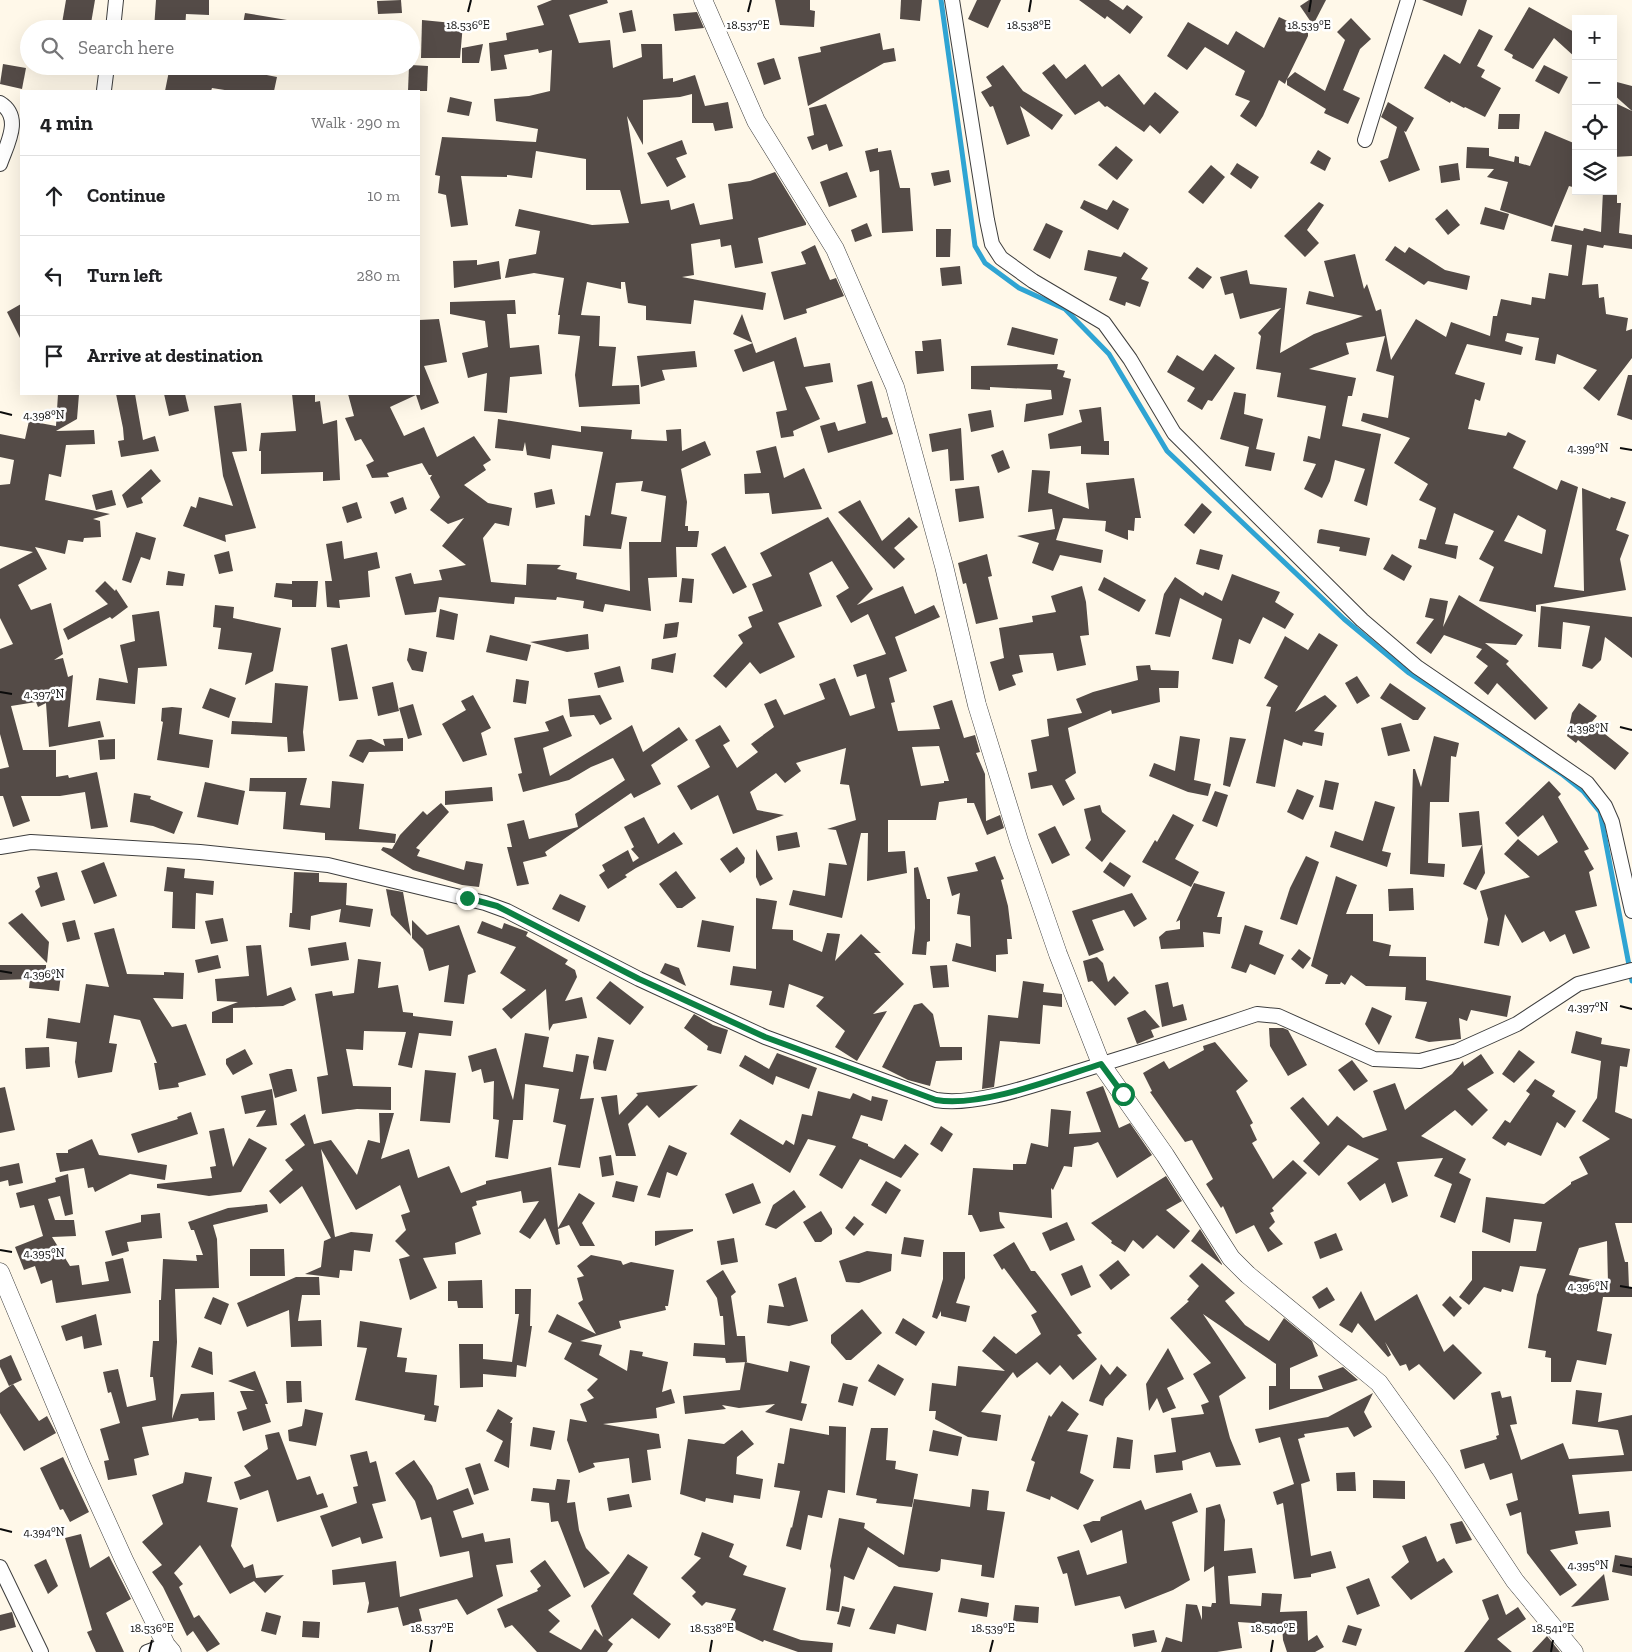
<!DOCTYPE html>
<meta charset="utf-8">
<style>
body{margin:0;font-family:"Zilla Slab",serif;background:#f2f2f2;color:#202124}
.controls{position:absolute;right:15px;top:15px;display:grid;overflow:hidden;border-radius:0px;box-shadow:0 5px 20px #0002}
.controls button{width:45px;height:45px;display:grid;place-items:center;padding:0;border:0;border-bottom:1px solid #e0e0e0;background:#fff;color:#202124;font:25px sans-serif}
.stop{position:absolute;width:15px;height:15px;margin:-11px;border:4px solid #0b8043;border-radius:50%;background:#fff}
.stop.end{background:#0b8043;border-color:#fff;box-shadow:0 1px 5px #0008}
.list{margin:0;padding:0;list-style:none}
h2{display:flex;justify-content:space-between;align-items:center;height:65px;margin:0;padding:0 20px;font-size:21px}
h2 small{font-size:16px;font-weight:400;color:#757577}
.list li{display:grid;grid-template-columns:32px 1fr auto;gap:15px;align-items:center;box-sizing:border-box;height:80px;padding:0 20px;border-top:1px solid #e0e0e0}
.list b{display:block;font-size:19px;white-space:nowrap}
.list em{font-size:16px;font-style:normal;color:#757577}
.icon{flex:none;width:28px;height:28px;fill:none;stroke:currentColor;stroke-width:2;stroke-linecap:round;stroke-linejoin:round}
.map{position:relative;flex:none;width:1632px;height:1652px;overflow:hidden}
.search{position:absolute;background:#fff;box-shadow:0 5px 20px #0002;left:20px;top:20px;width:400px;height:55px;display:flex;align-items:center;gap:12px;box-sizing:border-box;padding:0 18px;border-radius:28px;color:#757577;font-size:19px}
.panel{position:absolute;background:#fff;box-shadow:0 5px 20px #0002;left:20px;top:90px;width:400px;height:305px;border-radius:0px}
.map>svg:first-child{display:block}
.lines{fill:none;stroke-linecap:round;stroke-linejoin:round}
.stream{stroke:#2fa4d3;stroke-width:5}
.building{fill:#544b47;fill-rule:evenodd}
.minor-casing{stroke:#3e3e3e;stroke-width:16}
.tertiary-casing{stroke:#3e3e3e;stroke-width:19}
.minor{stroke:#fff;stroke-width:14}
.tertiary{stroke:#fff;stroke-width:18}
.route{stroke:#0b8043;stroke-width:6}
.ticks{fill:none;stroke:#0b0b0b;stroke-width:2}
.ticks-label{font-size:12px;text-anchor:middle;fill:#0b0b0b;stroke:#fff;stroke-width:5;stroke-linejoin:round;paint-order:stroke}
</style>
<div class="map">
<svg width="1632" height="1652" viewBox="0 0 1632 1652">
<rect width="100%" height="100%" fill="#fff8e9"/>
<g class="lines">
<path class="stream" d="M941 0 975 246 985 263 1019 288 1065 309 1109 354 1167 451 1344 619 1409 673 1563 775 1583 791 1600 812 1632 981"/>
</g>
<g class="building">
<path d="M66 0H95L90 29H61Z"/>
<path d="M156 0H209V15L186 14 185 29H154Z"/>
<path d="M401 0 402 13 378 14 377 1Z"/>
<path d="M552 0H607L608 3 569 15 579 43 610 40 613 68 642 57 641 44H662L663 79 673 78V82L695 75 705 106 728 102 733 128 715 131 713 123H692V94L680 97 643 100V145L627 116 641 204 669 200 671 210 694 203 700 225 733 219 728 184 750 181 775 172 806 223V225L758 238 763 263 735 268 731 245 721 247 720 239 691 244 694 275 682 277 766 293 763 310 694 300 691 324 646 320V306L628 303 625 282H621V289L587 282 581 315 600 316 599 346 616 347 612 386 639 385 640 404 579 407 575 375 580 336 558 334 560 315H558L564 278 534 273 505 278 509 259 536 254 540 231 515 226 519 209 592 225 629 223 620 190H586V159L536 151 532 178 507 175V177L461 176 468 225 451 227 446 195 438 193 440 176 435 175 442 137 536 142 538 129 496 121 494 99 529 96 550 91 552 50 539 53 538 49 504 55 507 69 491 71 489 43 507 40 506 33 544 25 537 6Z"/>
<path d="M775 0H810V10L815 11 814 27 780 25Z"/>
<path d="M901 0H922L920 21 900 19Z"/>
<path d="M977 0H1001L988 28 968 19Z"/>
<path d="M1079 0H1109L1123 10 1127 5 1143 17 1130 34 1107 16 1105 19Z"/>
<path d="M1309 0H1326L1313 25 1300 6Z"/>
<path d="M1422 0H1467L1462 16Z"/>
<path d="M1529 7 1576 33V58L1554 38 1533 69 1512 58 1513 55 1504 50Z"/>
<path d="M632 10 636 31 623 33 619 13Z"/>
<path d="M697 12 704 28 675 31 673 14Z"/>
<path d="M245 13 293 21V29H242Z"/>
<path d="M1279 17 1308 31V36L1287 79 1295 72 1325 91 1345 40 1337 32 1351 18 1371 39 1360 49 1343 90 1360 98 1348 124 1324 113 1326 109 1287 85V79L1285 84 1279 80 1263 116 1256 127 1240 116 1250 101 1235 95 1245 71 1205 47 1187 70 1167 56 1188 22 1228 45 1236 31 1264 48Z"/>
<path d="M422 20 463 24 460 58H421Z"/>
<path d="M1479 29 1493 36 1477 66 1485 70 1481 77 1501 88 1485 117 1465 107 1464 108 1451 101 1450 103 1424 88 1444 54 1460 64Z"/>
<path d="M880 33 883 50 894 48 896 61 884 63 808 106 798 57 821 52 820 47Z"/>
<path d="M483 44 479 63H462V48Z"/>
<path d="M774 58 781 79 764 85 757 63Z"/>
<path d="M3 64 26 68 22 89 0 84Z"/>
<path d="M1054 64 1066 79 1085 64 1102 87 1119 74 1144 105 1155 92 1179 112 1160 134 1150 125 1144 132 1107 106 1105 107 1099 101 1075 115 1042 73Z"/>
<path d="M411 65 428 66 427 91H408L409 66Z"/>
<path d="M1003 65 1023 91 1063 115 1052 130 1020 106 1030 136 1007 145 993 106 990 107 981 92 992 86 986 77Z"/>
<path d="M1544 65 1568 77 1559 94 1535 81Z"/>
<path d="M170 66 202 68 203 66H220L277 77 274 91H231L212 88 211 91H165Z"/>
<path d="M1613 81 1632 86V111L1613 94Z"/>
<path d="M450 97 472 102 469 116 447 112Z"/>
<path d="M1388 102 1414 118 1406 132 1404 131 1420 170 1389 182 1380 161 1388 158 1397 127 1381 117Z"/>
<path d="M1613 102 1632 111V156L1613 157Z"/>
<path d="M826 104 843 146 829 151 827 144 812 150 807 137 814 135 809 108Z"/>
<path d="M1499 114H1520L1519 129H1498Z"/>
<path d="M1545 131 1576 144V188L1569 186 1552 227 1500 210 1508 182 1487 177 1494 169 1466 168 1467 147 1489 148V156L1514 162 1515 156 1519 157V163L1530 166Z"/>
<path d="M682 140 687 154 676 158 686 177 667 187 647 153Z"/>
<path d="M1116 146 1133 160 1117 180 1098 165Z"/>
<path d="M878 148V152L891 150 900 188H910L913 231 882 233 879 170 870 172 865 151Z"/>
<path d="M1318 150 1331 158 1325 171 1310 163Z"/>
<path d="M1237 163 1259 177 1251 189 1230 174Z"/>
<path d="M1458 163 1460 180 1441 183 1439 166Z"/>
<path d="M1211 165 1225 177 1203 204 1188 192Z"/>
<path d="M949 170 951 182 934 186 931 173Z"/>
<path d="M847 172 857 197 829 207 820 182Z"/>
<path d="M1603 191H1617V203H1621L1619 233 1632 235V249L1604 245 1603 248 1587 245 1582 285 1598 284 1599 298 1604 297 1606 314 1628 318 1626 331 1632 329V358L1599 401 1583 388 1597 370 1557 354 1555 364 1535 360 1539 338 1507 333 1505 341 1523 347 1521 355 1467 344 1455 374 1485 383 1480 401 1475 399 1468 429 1506 436 1508 432 1526 441 1513 468 1557 490 1561 480 1578 487 1554 587 1584 591 1582 488 1610 499 1611 497 1626 502 1616 530 1629 535 1620 559 1626 590 1536 605V612L1479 601 1494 567 1479 559 1494 531 1454 513 1445 544 1458 546 1456 559 1418 548 1420 539 1426 540 1436 508 1419 500 1428 484 1394 463 1410 438 1361 421 1363 413 1388 418 1394 376 1376 371 1385 336 1346 343 1349 354 1309 369 1356 378 1352 396H1348L1342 426 1381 434 1367 506 1354 501 1365 469 1335 460 1330 481 1322 498 1304 489 1316 464 1303 461 1308 436 1320 439 1326 406 1277 397 1281 373 1256 369 1261 336 1258 333 1281 308 1240 319 1233 293 1225 295 1220 277 1247 270 1250 284 1287 288 1280 353 1314 334 1363 316 1306 304 1309 291 1334 297 1324 261 1355 254 1364 289 1367 284 1376 311 1381 309 1391 360 1416 319 1446 337 1451 322 1490 336 1493 316H1497L1501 299 1531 305 1532 297 1545 299 1549 273 1568 276 1572 245 1551 241 1555 225 1583 231 1584 228 1601 232ZM1518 515 1546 530 1542 554 1504 541Z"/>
<path d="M1084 200 1107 210 1113 200 1129 209 1118 230 1080 208Z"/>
<path d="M1319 202 1324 205 1307 230 1319 243 1305 257 1284 236Z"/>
<path d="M1485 207 1509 214 1504 230 1480 224Z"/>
<path d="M1447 209 1460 225 1448 235 1435 219Z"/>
<path d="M867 223 872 236 855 242 851 230Z"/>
<path d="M1046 223 1063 231 1050 259 1033 250Z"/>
<path d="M936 229H951L950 257H936Z"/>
<path d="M815 245 830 280 836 278 844 296 806 309 807 313 784 320 771 272 806 264 801 252Z"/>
<path d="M1395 246 1405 253 1409 247 1445 270 1470 276 1467 290 1428 281 1424 285 1385 260Z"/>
<path d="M1088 250 1121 257 1124 252 1148 268 1141 279 1149 282 1140 307 1126 302 1125 306 1109 300 1117 277 1084 270Z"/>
<path d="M477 260V265L499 261 501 279 454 288 453 261Z"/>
<path d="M960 266 962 284 942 286 940 268Z"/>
<path d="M1197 267 1212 277 1203 289 1188 278Z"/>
<path d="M515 300 516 314H507L510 348 539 345 542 374 510 377 507 413 484 411 487 373 468 378 462 353 488 347 485 321 450 314V302Z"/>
<path d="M21 304V340L7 312Z"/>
<path d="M742 314 756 353 796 337 804 367 830 363 833 382 805 387 820 419 793 431 794 436 781 438 776 412 787 410 774 361 743 372 734 350 753 343 733 334Z"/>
<path d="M439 319 447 362 424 366 439 403 421 410 416 395 390 407 404 436 424 427 437 457 474 436 491 460 483 465 486 470 464 485 488 503 512 508 509 526 495 523 483 538 491 582 526 585 527 564 561 565 557 569 577 573 576 579 630 591 629 542H661L666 496 641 491 643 481 616 483 611 514 627 517 621 549 583 546 585 515 590 516 603 452 552 445 550 459 527 455 525 442 523 451 495 448 498 419 581 432V426L632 430 631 439 667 441 666 430 681 429 682 451 705 441 711 455 681 469 687 502 685 526H688V531H699L697 547H676L677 577 648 578 651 611 605 604 603 612 583 608 584 601 557 597 556 600 515 597 514 604 439 597 436 612 405 615 395 577 411 573 414 584 442 580 439 570 466 565 442 546 464 518 448 524 430 510 440 497 430 478 432 475H429L422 463 387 473 389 477 372 478 366 465 374 461 361 439 355 441 345 418 354 416 348 394H419V320Z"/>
<path d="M1012 327 1058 339 1054 355 1007 345Z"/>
<path d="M941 339 944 371 917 374 915 351H923L922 341Z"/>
<path d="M695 351 697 367 662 370 665 380 641 387 637 356Z"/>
<path d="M1215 354 1235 368 1212 401 1208 400 1202 410 1187 401 1195 388 1167 372 1177 355 1203 371Z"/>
<path d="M1058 364 1057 369 1065 371 1063 377 1071 379 1063 415 1024 422 1026 404 1052 399 1051 390 990 387V390L971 389V366Z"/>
<path d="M1628 375H1632V420L1617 415Z"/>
<path d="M872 381 882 418 887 417 893 434 828 453 820 426 835 422 838 431 866 423 857 385Z"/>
<path d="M1234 392 1246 394 1244 414 1263 419 1256 449 1275 453 1271 471 1245 466 1249 447 1220 439Z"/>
<path d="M58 394H79L77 419 56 431 94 430 95 444 66 445 61 477 49 474 45 500 110 514 93 519 100 521 101 537 84 538 83 542 68 540 65 554 35 547 47 569 18 585 31 610 51 603 63 654 54 660 63 658 68 677 73 675 68 727 100 721 104 737 49 747 46 703 38 707 36 702 11 706 23 750H56V777L68 775 69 778 97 772 108 827 91 829 85 792 60 796H21L30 821 13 827 3 796H0V769L9 767 0 734V649L13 644 0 618V569L33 552 0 546V485L10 484 14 460 0 457V434L25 439 29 421 56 426Z"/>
<path d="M116 394H135L143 440 155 436 159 451 121 457 118 441 124 440 123 428Z"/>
<path d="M164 394H185L189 411 169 416Z"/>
<path d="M292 394H315V402L320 401 323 424 337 420 340 480 323 481V472L261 474V451H259L261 433 296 431Z"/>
<path d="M241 403 247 451 232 452 256 528 225 535 226 542 183 526 191 506 196 508 199 497 233 506 223 476 214 406Z"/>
<path d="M1101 407 1104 441H1109V455L1081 454V446L1050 449 1048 434 1082 422 1079 410Z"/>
<path d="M991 410 994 427 971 432 968 414Z"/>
<path d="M961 428 964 480 950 481 948 449 932 452 929 434Z"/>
<path d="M776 446 784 478 804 468 822 509 772 514 769 493 745 494 744 474 761 473 756 451Z"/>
<path d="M1003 450 1010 468 998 473 991 455Z"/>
<path d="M151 469 161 481 141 498 143 503 127 508 122 495Z"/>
<path d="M1032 470 1050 471 1048 493 1089 509 1086 483 1134 478 1141 518H1135L1134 531 1128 530V540L1105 531 1106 521 1063 518 1056 540 1103 550 1101 563 1060 555 1053 571 1032 563 1039 543 1017 536 1055 529 1052 509 1028 512Z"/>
<path d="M979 486 984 518 959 522 955 489Z"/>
<path d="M552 489 555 504 536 508 534 493Z"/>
<path d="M112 490 116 505 96 510 92 495Z"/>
<path d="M403 497 407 509 395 514 390 502Z"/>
<path d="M860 500 882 541 909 517 918 527 894 548 905 559 894 569 838 512Z"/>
<path d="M357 502 362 518 347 523 342 507Z"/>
<path d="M1202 503 1212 512 1194 534 1184 525Z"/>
<path d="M828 517 873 589 857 605 903 586 915 614 934 605 940 617 895 637 907 671 889 678 895 702 891 703 898 731 940 729 933 706 952 700 964 738 975 735 980 752 976 753 985 774 986 821 1000 815 1004 828 987 835 974 803H967V798L939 802 936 820H888V852L905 851 907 873 867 881 868 833H861L842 918 789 905 793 890 825 896 829 863 847 865 836 830 827 829 856 820 849 785 840 784 846 748 796 763 801 771 785 783 776 773 750 792 757 810 784 815 733 834 718 795 691 810 677 786 710 767 695 740 720 725 730 741 723 745 737 768 758 752 751 744 774 727 764 704 776 699 784 715 825 699 819 684 835 678 850 716 875 708 866 674 857 677 853 665 886 654 868 614 851 623 836 596 849 588 832 561 809 573 822 606 778 623 795 657 760 674 750 662 726 688 713 676 743 643 738 635 752 627 748 617 763 611 752 584 772 576 760 553ZM939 746 949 781H944V783L921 786 912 747Z"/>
<path d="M1321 529 1370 538 1366 556 1339 551 1340 547 1317 543 1319 530Z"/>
<path d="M136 532 156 538 150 560 141 557 131 583 122 580Z"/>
<path d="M342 541 344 559 377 552 380 568 368 571 370 597 339 600 340 608 327 607 325 581H332L326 544Z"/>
<path d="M725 546 747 587 733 594 711 554Z"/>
<path d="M1200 549 1223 555 1219 570 1196 564Z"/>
<path d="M229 551 233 571 219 574 214 555Z"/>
<path d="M987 554 992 576 988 577 998 619 976 624 966 583 963 584 958 563Z"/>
<path d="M1392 554 1412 566 1404 581 1383 569Z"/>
<path d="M168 571 185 574 183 586 166 585Z"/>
<path d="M1232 574 1280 592 1275 602 1294 614 1285 629 1263 617 1250 644 1239 639 1233 664 1212 659 1222 619 1180 598 1170 637 1155 634 1164 594 1175 577 1203 596 1205 592 1222 601Z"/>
<path d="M1104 577 1146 600 1139 612 1098 590Z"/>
<path d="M682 578 694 579 692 603 679 602Z"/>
<path d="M105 581 115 591 116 589 128 607 112 619 110 617 68 640 63 629 108 604 95 591Z"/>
<path d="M292 581H318L316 607H292V600L274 597 276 583 292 584Z"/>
<path d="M1082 586 1086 602 1089 635 1080 636 1086 665 1057 671 1053 653 1019 655 1023 672 1012 675 1016 685 999 691 990 662 1004 658 999 628 1033 622 1032 616 1056 612 1051 596Z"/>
<path d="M1459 595 1523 635 1516 645 1485 643 1509 661 1506 664 1548 708 1535 720 1497 683 1488 695 1474 683 1488 666 1476 657 1482 649 1444 635 1431 654 1416 643 1434 619 1425 617 1430 598 1448 601 1443 627Z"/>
<path d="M215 605 234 607 233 618 281 628 273 671 245 685 252 653 218 649 221 628 213 627Z"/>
<path d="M1541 606 1632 617V658L1605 637 1601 660 1592 669 1582 666 1590 626 1563 622 1561 649 1538 647Z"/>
<path d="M440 609 458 614 454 640 436 637Z"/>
<path d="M159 611 167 666 138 668 135 704 96 700 99 678 128 683 120 645 135 641 132 615Z"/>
<path d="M679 622 677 637 663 639 665 624Z"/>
<path d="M1319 633 1338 645 1295 712 1325 695 1337 706 1314 731 1324 733 1322 746 1303 742 1302 746 1284 739 1275 787 1256 783 1271 707 1266 706 1278 686 1264 678 1285 636 1308 650Z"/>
<path d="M588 634 589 649 567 652 530 642Z"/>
<path d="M490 635 531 645 527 661 486 652Z"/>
<path d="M347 644 358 699 339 701 331 648Z"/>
<path d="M409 648 427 652 423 672 412 670 407 660Z"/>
<path d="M676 653 673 673 651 669 652 659Z"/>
<path d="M1150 665 1151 670 1179 671 1178 688H1159L1160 702 1112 714 1111 710 1068 728 1076 773 1065 780 1075 799 1063 806 1052 785 1031 789 1028 773 1037 771 1031 740 1049 736 1047 719 1082 713 1076 699 1093 692 1138 680 1136 666Z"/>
<path d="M620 666 624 682 598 688 594 673Z"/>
<path d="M1357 676 1370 696 1357 704 1345 683Z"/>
<path d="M516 679 529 681 526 704 513 702Z"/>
<path d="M393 682 399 711 378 716 372 687Z"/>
<path d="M275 683 308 686 303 732 305 751 288 752 287 737 231 734 232 721 272 723Z"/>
<path d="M1390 683 1426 708 1418 720H1413L1380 698Z"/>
<path d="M210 688 236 698 229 718 202 708Z"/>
<path d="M473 695 491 728 481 733 487 755 463 762 442 724 466 710 461 701Z"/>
<path d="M600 695 612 719 600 725 594 715 570 717 568 699Z"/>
<path d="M1579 703 1597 716 1591 723 1629 753 1615 770 1578 740 1576 743 1567 736 1572 713Z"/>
<path d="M413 704 422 735 408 739 399 708Z"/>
<path d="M172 707 182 708 179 734 213 740 209 768 157 760 163 722 161 721 162 708Z"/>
<path d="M563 715 572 736 543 748 550 776 632 725 643 752 679 727 688 740 651 765 661 784 634 798 631 793 545 852 547 856 523 862 529 884 517 886 507 847H512L507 824 524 820 529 839 578 827 575 814 625 780 613 758 591 767 569 780 523 792 518 774 522 773 514 738 549 731 545 722Z"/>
<path d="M1401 723 1410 751 1388 756 1381 728Z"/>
<path d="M1180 736 1200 739 1194 780 1211 784 1208 796 1188 792 1149 776 1154 763 1175 771Z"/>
<path d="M1434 736 1459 743 1456 757 1451 756 1449 802H1430L1428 863 1445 864 1444 877 1410 874 1413 769H1415L1421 787Z"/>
<path d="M1230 737 1246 739 1230 787 1223 785Z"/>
<path d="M403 738V751L369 752 363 763 349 756 357 740 371 739 385 746 383 739Z"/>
<path d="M115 739V759L100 760 98 740Z"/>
<path d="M250 778H307L300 805 330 808 332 781 364 784 359 829 396 834 395 843 325 840V833L283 829 286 792 249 791Z"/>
<path d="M1325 780 1339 783 1333 810 1319 807Z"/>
<path d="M1549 781 1561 794 1558 797 1589 849 1584 851 1594 869 1589 872 1597 906 1575 911 1590 948 1573 954 1565 934 1550 942 1544 931 1522 943 1505 914 1499 946 1484 943 1488 919 1480 891 1530 877 1504 854 1518 839 1538 856 1558 842 1543 815 1518 837 1505 823Z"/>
<path d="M205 782 245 791 238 825 197 817Z"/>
<path d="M492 787 493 801 445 805V791Z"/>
<path d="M1297 789 1314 796 1303 820 1287 812Z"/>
<path d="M1215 791 1228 795 1217 827 1202 821Z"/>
<path d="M134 793 151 796 150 799 183 812 174 834 153 826 130 822Z"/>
<path d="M1375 801 1395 807 1382 851 1391 853 1387 867 1330 847 1335 831 1363 841Z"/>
<path d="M441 803 449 812 416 848 420 850 417 856 464 870 466 861 483 864 479 887 462 885 413 870 381 850 383 847 392 849 400 835 423 811 427 815Z"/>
<path d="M1100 805 1102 812 1126 831 1102 862 1085 848 1091 840 1084 809Z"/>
<path d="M1479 811 1485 873 1476 890 1463 884 1482 845 1462 847 1459 813Z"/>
<path d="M1173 814 1194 825 1175 859 1199 872 1191 887 1142 862 1155 840 1157 842Z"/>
<path d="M644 817 658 844 674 832 683 844 636 868 625 875 627 877 608 889 599 875 605 871 602 865 628 850 633 862 639 858 631 849 634 847 624 827Z"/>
<path d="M1055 826 1070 855 1052 864 1038 834Z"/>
<path d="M797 832 800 847 778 851 776 836Z"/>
<path d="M737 847 745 858 744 863 730 873 720 859Z"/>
<path d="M756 849 773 879 760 886 756 877Z"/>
<path d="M995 856 1004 879 1001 880 1008 906 1012 939H1007L1008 954 996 955V972L952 961 956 943 971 947 970 916 957 914 960 893 952 896 947 877 978 871 975 863Z"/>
<path d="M1306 856 1319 862 1297 925 1280 919 1290 888Z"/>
<path d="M104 862 117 896 94 904 81 871Z"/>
<path d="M1110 862 1131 876 1124 887 1103 872Z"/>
<path d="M167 867 185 869 184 878 214 881 213 895 196 893 195 929 172 928 173 892 164 891Z"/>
<path d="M918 867 927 899H930V941L927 942 926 955 912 954 915 928 914 868Z"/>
<path d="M676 871 696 898 682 908H677L659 884Z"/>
<path d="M57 872 65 900 41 907 35 891 40 887 37 877Z"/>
<path d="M294 872 319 873V882L347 883 346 905 373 909 370 927 339 922 341 909 311 916 310 930 289 927 290 913H292Z"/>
<path d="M1336 876 1357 885 1346 914H1373V941L1391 945 1389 956 1426 957V980L1511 996 1507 1017 1471 1010 1467 1021 1459 1018 1461 1039 1429 1042 1415 1038 1427 1002 1405 1000 1406 987 1366 986 1351 975 1345 985 1341 982 1340 984H1325L1328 975 1311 966Z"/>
<path d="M1194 883 1225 892 1217 917H1222L1220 934 1203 932 1204 947 1161 949 1159 937 1166 931 1180 929V920L1176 922Z"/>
<path d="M1413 888 1414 910 1389 911 1388 889Z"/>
<path d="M386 889 403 892 411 936 391 915Z"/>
<path d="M1132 893 1147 919 1134 927 1124 910 1092 920 1104 950 1089 956 1072 911Z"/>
<path d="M560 894 586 906 579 922 552 909Z"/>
<path d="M756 898 777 901 772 929 793 930V940L822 952 827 933 840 934 835 961 861 934 881 953H874L904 984 873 1014 887 1011 857 1061 835 1047 845 1031 816 1006 824 997 789 984 784 1008 769 1005 772 991 730 985 733 966 756 969Z"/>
<path d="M22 913 49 942 47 963 8 923Z"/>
<path d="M223 918 228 941 211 944 205 921Z"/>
<path d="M75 920 80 939 67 942 62 923Z"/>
<path d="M412 920 427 935 459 925 476 972 468 975 464 1004 444 1002 449 965 429 971 423 949 412 938Z"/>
<path d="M702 920 734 926 730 952 697 947Z"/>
<path d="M482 921 502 929 504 923 528 932 526 936 568 960 565 964 575 970 577 977 565 1001 582 997 587 1018 553 1024 549 1031 546 989 511 1019 502 1009 526 990 500 973 516 947 477 933Z"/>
<path d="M1245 925 1263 931 1259 944 1284 955 1275 975 1250 964 1246 973 1231 968Z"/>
<path d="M114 928 127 974 164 975V972L184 973 183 999 153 998 172 1027 186 1024 206 1075 178 1083 179 1087 159 1090 154 1063H157L140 1020 114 1015 109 1043 117 1044 112 1072 78 1078 75 1062 77 1042 46 1038 48 1018 80 1023 86 984 109 987 94 933Z"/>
<path d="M346 942 349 960 311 966 308 948Z"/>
<path d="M261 945 267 996 291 987 296 1000 283 1006 233 1008V1023H212V1012L238 1002 217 1001 215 979 249 976 246 946Z"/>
<path d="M1299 949 1311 958 1303 969 1291 959Z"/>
<path d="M218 955 221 968 198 973 195 960Z"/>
<path d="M1097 957 1103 963 1108 982 1114 976 1129 993 1115 1006 1092 981 1088 982 1083 961Z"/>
<path d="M358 959 381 962 378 988 398 985 403 1012 413 1013V1016L453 1021 451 1036 419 1033 412 1068 398 1065 406 1032 364 1031 363 1050 346 1049 353 1086 391 1087V1110L357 1109 322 1114 317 1077 328 1075 315 994 332 991 333 996 354 993Z"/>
<path d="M665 963 679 968 686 986 660 973Z"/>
<path d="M0 965H46V973L61 974 59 991 29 988 30 979 0 980Z"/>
<path d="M947 965 949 987 933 988 930 966Z"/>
<path d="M610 981 644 1007 630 1025 596 998Z"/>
<path d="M1023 981 1044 984 1043 992 1062 994V1007L1043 1005 1040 1044 1000 1041 994 1087 982 1089 988 1015 1018 1018Z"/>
<path d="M1168 982 1173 1007 1183 1004 1187 1020 1162 1027 1155 985Z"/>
<path d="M922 1003 933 1014 940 1047H962V1060L936 1061 930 1086 908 1080 882 1067 914 1005Z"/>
<path d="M1372 1007 1392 1016 1379 1045 1365 1024Z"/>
<path d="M1145 1010 1160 1027 1151 1030 1154 1037 1137 1044 1127 1018Z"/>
<path d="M694 1014 713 1025 728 1030 721 1054 707 1050 708 1046 684 1028Z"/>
<path d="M1269 1028H1283L1288 1030 1307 1065 1288 1076 1270 1046Z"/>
<path d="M1576 1031 1602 1038 1601 1044 1630 1049 1627 1067 1620 1066 1615 1112 1632 1119V1223H1615L1625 1262H1628L1629 1288H1632V1297H1603L1597 1331 1612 1334 1606 1365 1577 1360 1571 1382H1551V1358L1545 1357 1546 1351 1528 1348 1537 1295 1546 1269 1520 1266 1513 1292 1502 1289 1501 1292 1484 1287 1469 1305 1459 1297 1472 1280V1251H1536L1542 1222 1514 1219 1510 1243 1482 1232 1486 1197 1544 1204 1571 1184V1182L1588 1174 1579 1157 1610 1139 1582 1121 1597 1098 1601 1061 1571 1053ZM1607 1241 1608 1283 1569 1275 1579 1248Z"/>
<path d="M525 1033 549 1037 543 1067 573 1072 576 1054 589 1056 580 1099 594 1098 580 1168 558 1165 566 1125 553 1122 559 1089 525 1084 523 1120H513L508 1159 495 1157 499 1120 493 1119 494 1081 484 1083 481 1069 472 1072 468 1056 496 1048 513 1100Z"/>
<path d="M598 1037 614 1040 606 1071 594 1069 593 1062Z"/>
<path d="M1215 1042 1248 1081 1236 1091 1253 1123 1250 1125 1257 1140 1252 1143 1273 1179 1293 1160 1307 1173 1272 1208 1274 1211 1270 1213 1275 1222 1269 1228 1283 1244 1268 1252 1254 1225 1236 1234 1223 1206 1221 1208 1206 1184 1213 1179 1192 1140 1185 1142 1150 1092 1152 1091 1143 1073 1164 1061 1169 1069 1204 1050 1203 1046Z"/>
<path d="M49 1047 50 1067 26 1069 25 1048Z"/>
<path d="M245 1049 253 1064 233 1075 226 1064V1059Z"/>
<path d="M1519 1050 1535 1062 1514 1083 1502 1074Z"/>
<path d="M777 1053 817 1068 809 1089 776 1076 773 1085 739 1066 745 1055 769 1069Z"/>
<path d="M1481 1054 1494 1073 1467 1089 1488 1110 1472 1126 1455 1110 1421 1136 1466 1159 1459 1173 1471 1179 1455 1223 1440 1217 1452 1184 1434 1176 1443 1158 1397 1162 1408 1196 1392 1203 1385 1183 1360 1201 1347 1183 1379 1159 1348 1145 1319 1176 1303 1161 1320 1143 1290 1108 1303 1097 1328 1126 1337 1116 1363 1138 1387 1130 1373 1091 1395 1083 1405 1110 1452 1074 1463 1061 1464 1066Z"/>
<path d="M1352 1060 1368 1081 1354 1091 1338 1070Z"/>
<path d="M287 1069H292L297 1091 275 1098 269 1074Z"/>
<path d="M425 1070 456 1073 450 1123 420 1121Z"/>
<path d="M1535 1079 1555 1091 1552 1096 1576 1111 1565 1128 1557 1122 1541 1156 1508 1142 1505 1146 1492 1138 1505 1120 1510 1123 1530 1094 1526 1091Z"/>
<path d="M698 1085 659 1118 647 1105 628 1124 636 1156H616L601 1097 617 1095 619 1115 638 1095 636 1093Z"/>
<path d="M1103 1086 1119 1128 1130 1123 1152 1155 1117 1178 1098 1142 1091 1145 1074 1147 1072 1167 1064 1166 1053 1190 1051 1188 1052 1218 999 1212 1000 1221 1005 1228 980 1232 972 1215H968L973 1168 1013 1170V1164H1026L1031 1143 1048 1147 1051 1109 1071 1111 1069 1134 1101 1132 1086 1092Z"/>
<path d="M5 1087 15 1130 0 1133V1088Z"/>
<path d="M272 1089 277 1125 256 1127 266 1110 245 1114 241 1096Z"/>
<path d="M818 1091 850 1099 853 1093 871 1101 872 1096 888 1100 882 1121 861 1115 852 1138 868 1144V1146L894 1159 905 1144 919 1154 901 1178 860 1159 842 1189 819 1175 836 1146 808 1139 790 1173 730 1134 740 1119 783 1145 786 1140 794 1145 802 1114 812 1116Z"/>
<path d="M191 1112 198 1134 138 1153 131 1134 178 1119 177 1117Z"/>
<path d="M379 1113H394L381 1159 409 1149 418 1178 449 1166 461 1193 486 1184V1181L551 1167 558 1228 579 1193 595 1203 582 1223 595 1246H580L569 1225 558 1229 560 1244 556 1245 545 1218 530 1239 519 1232 539 1201 523 1203 521 1191 476 1201 477 1205 472 1207 481 1234 455 1243 456 1254 423 1258 437 1288 410 1300 399 1259 410 1256 395 1241 406 1230 401 1215 410 1212 400 1185 356 1210 321 1149 335 1237 351 1232 373 1234 370 1252 354 1250 352 1271 340 1270 339 1278 305 1274 321 1267 324 1241 331 1238 302 1186 280 1204 269 1191 293 1170 285 1160 305 1145 290 1124 305 1114 314 1144 331 1140 357 1175 368 1140 380 1143Z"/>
<path d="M941 1126 953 1134 942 1152 930 1144Z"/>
<path d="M224 1128 233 1167 249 1138 267 1148 241 1192 209 1196 157 1188V1184L212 1178 210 1167 216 1166 209 1131Z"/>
<path d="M92 1139 99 1155 167 1165 165 1180 130 1174 95 1192 93 1187 88 1188 84 1168 60 1172 56 1153H68V1150Z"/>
<path d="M669 1145 687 1153 677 1176 667 1172 660 1198 647 1195Z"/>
<path d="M611 1155 614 1175 602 1177 599 1157Z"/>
<path d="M19 1163 23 1183 9 1186 8 1180 0 1182V1167Z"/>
<path d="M68 1174 73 1214 65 1216 60 1196 48 1199 55 1220H74L76 1236 52 1237 70 1266 79 1265 82 1285 109 1281 105 1262 123 1258 131 1293 56 1303 52 1280 41 1284 35 1266 24 1270 15 1247 43 1236 34 1205 20 1208 16 1193 56 1182 55 1178Z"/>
<path d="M1166 1176 1182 1201 1166 1210 1190 1231 1174 1249 1157 1235 1143 1249 1133 1240 1125 1252 1111 1243 1112 1241 1091 1223Z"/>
<path d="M616 1181 638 1186 634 1202 612 1197Z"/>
<path d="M886 1181 901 1190 886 1214 871 1205Z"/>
<path d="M753 1183 761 1203 733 1214 725 1194Z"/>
<path d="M794 1190 806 1207 776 1229 765 1225 773 1205Z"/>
<path d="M267 1204 268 1212 213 1225 217 1239 219 1288 175 1289 177 1342 172 1419 181 1394 214 1392 215 1420 199 1421 198 1418 142 1427 149 1455 134 1459 137 1475 108 1480 104 1461 109 1460 100 1429 120 1423 111 1392 108 1393 103 1372 118 1369 127 1407 156 1400 153 1377H150L153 1341H159V1300H161L163 1259 197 1261 196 1255H203L194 1230H191L188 1222 228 1208Z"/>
<path d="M821 1211 832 1229V1234L821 1242H815L803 1222Z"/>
<path d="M160 1213 162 1238 127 1242 129 1251 112 1256 105 1231 141 1222V1215Z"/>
<path d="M854 1216 864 1224 854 1236 845 1228Z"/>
<path d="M1067 1222 1075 1240 1050 1251 1042 1233Z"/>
<path d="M693 1229V1231L655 1246V1231Z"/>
<path d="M1200 1229 1222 1264V1265L1191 1241Z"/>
<path d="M1336 1233 1343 1250 1320 1259 1314 1242Z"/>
<path d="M904 1237 924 1240 921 1257 901 1254Z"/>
<path d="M734 1238 738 1262 721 1265 717 1241Z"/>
<path d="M1014 1242 1031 1271H1035L1082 1333 1077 1335 1097 1359 1073 1380 1060 1365 1050 1375 1037 1362 1017 1378 1013 1372 981 1412 1001 1415 997 1441 968 1437 935 1419 936 1411H929L932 1383 956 1386 958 1366 1005 1371 982 1351 994 1336 1016 1354 1041 1334 1031 1315 1037 1312 1004 1268 1002 1270 993 1255Z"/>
<path d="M250 1249H284L285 1276H250Z"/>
<path d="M867 1251 892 1254 891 1271 859 1283 846 1282 839 1261Z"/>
<path d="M943 1252H965V1278L956 1303 970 1306 966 1322 941 1316V1311L937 1319 932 1317 943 1279Z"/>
<path d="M591 1255 621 1261 623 1265 631 1262 674 1270 668 1306H665L666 1310 619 1321 621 1328 580 1341 602 1345 599 1355 627 1371 630 1350 643 1352 642 1356 668 1362 662 1392 671 1389 675 1403 656 1408 657 1418 603 1424 659 1434 661 1448 647 1450 651 1480 632 1483 629 1458 593 1463 595 1467 579 1473 567 1440 570 1419 587 1422 580 1404 594 1398 587 1390 598 1379 564 1359 572 1343 548 1332 557 1314 596 1334 578 1303 583 1300 577 1278 584 1276 577 1266Z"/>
<path d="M1118 1260 1130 1275 1111 1290 1099 1275Z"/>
<path d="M1202 1263 1235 1293 1225 1301 1245 1325 1269 1341 1284 1318 1312 1341 1318 1356 1290 1368V1389H1323L1318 1376 1343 1367 1358 1380 1269 1410V1386H1276V1364L1203 1314 1246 1378 1219 1396 1230 1438 1241 1465 1216 1467 1210 1452 1182 1461 1183 1470 1156 1473 1154 1455 1176 1452 1171 1418 1204 1414 1201 1405 1209 1402 1193 1374 1211 1363 1170 1318 1189 1301 1187 1300 1199 1286 1189 1276Z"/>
<path d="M1082 1265 1091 1287 1071 1296 1061 1274Z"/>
<path d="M723 1270 736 1292 731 1296 737 1336H745L747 1362 726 1363 725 1358 693 1356 694 1343 725 1345 723 1316H720L717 1298 706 1281Z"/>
<path d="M296 1277H319L320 1295H302L298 1321 321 1320 322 1346 291 1347 289 1310 247 1327 237 1303Z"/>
<path d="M796 1277 808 1321 789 1326 767 1323 769 1305 784 1307 778 1284Z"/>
<path d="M482 1280 483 1308H458L457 1301H448V1281Z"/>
<path d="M1327 1287 1335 1300 1319 1309 1312 1297Z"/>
<path d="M515 1289H531L530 1326H532L526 1367 517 1365 516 1377 483 1374V1387L460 1388 459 1344H483V1359L512 1362 519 1314H515Z"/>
<path d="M1361 1291 1375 1321 1417 1294 1444 1352 1453 1344 1482 1373 1454 1400 1419 1364 1409 1371 1406 1364 1400 1366 1385 1342 1391 1355 1388 1357 1358 1323 1352 1333 1339 1325Z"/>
<path d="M1450 1296 1462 1308 1454 1317 1442 1305Z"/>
<path d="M213 1297 229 1304 221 1325 204 1318Z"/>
<path d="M862 1309 882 1333 851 1360H846L831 1343V1335Z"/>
<path d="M96 1314 102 1345 84 1349 82 1336 66 1341 61 1326Z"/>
<path d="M903 1318 925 1332 916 1346 895 1333Z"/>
<path d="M360 1321 402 1328 397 1357 407 1358 405 1372 437 1375 434 1405 439 1406 436 1422 424 1420 425 1415 355 1400 367 1348 357 1347Z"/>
<path d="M199 1347 212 1352 213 1375 191 1367Z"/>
<path d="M1168 1348 1184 1379 1167 1388 1176 1408 1163 1413 1157 1398 1149 1411 1146 1384Z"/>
<path d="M11 1355 22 1380 9 1386 0 1367V1360Z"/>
<path d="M790 1361 810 1366 801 1403 807 1404 802 1421 765 1412 775 1404 739 1408 722 1405 726 1409 685 1414 683 1396 740 1390 745 1362 788 1372Z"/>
<path d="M878 1364 904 1379 895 1396 868 1381Z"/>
<path d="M1101 1364 1110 1375 1117 1366 1127 1375 1105 1399 1103 1406 1089 1401Z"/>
<path d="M255 1371 268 1404H265L271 1422 243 1431 237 1412 247 1409 240 1391H255L228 1381Z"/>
<path d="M286 1381H301L302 1402 287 1403Z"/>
<path d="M843 1383 858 1387 853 1406 838 1402Z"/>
<path d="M13 1384 39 1421 47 1416 56 1433 24 1451 0 1413V1393Z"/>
<path d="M1576 1390 1602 1393 1598 1422 1632 1415V1471L1572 1475 1579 1514 1609 1511 1611 1527 1575 1531 1578 1544 1550 1550 1577 1585 1560 1596 1527 1553 1521 1512 1510 1516 1506 1504 1518 1500 1512 1473 1490 1480 1484 1463 1465 1469 1460 1450 1497 1439 1496 1436 1499 1435 1491 1393 1500 1391 1502 1398 1511 1396 1517 1424 1510 1425 1521 1460 1563 1443 1569 1459 1624 1455 1618 1430 1572 1424Z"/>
<path d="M1373 1393 1364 1412 1372 1427 1354 1437 1348 1427 1304 1434 1305 1437 1298 1439 1310 1481 1301 1484 1311 1556 1331 1551 1336 1568 1311 1574V1577L1294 1579 1283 1503 1277 1505 1273 1492 1294 1484 1280 1437 1259 1443 1255 1429 1328 1417Z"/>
<path d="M1062 1401 1079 1414 1067 1431 1088 1435 1080 1473 1094 1480 1078 1510 1051 1496 1050 1500 1026 1491 1035 1462 1031 1460 1049 1415 1051 1417Z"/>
<path d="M305 1409 323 1413 316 1446 289 1441 288 1430 302 1426Z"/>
<path d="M498 1409 513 1418 510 1423H512L509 1468 494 1461 503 1441 486 1431Z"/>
<path d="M829 1426 846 1427 845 1493 828 1490 822 1518 808 1515 801 1550 786 1546 791 1527 792 1528 800 1491 774 1487 778 1463 784 1464 790 1428 829 1435Z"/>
<path d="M533 1427 555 1431 551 1450 530 1446Z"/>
<path d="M871 1428H888L886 1460 896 1461 895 1469 918 1474 912 1507 876 1503 877 1499 856 1495Z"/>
<path d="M742 1430 754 1444 737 1457 736 1474 763 1479 760 1499 734 1495 733 1503 706 1498 705 1502 680 1494 688 1439 724 1444Z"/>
<path d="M933 1430 962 1437 958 1456 929 1451Z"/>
<path d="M279 1432 297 1480 310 1476 317 1495 323 1493 328 1507 277 1522 268 1490 240 1500 234 1482 251 1476 244 1466 268 1449 265 1435Z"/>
<path d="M1117 1437 1133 1440 1130 1469 1113 1468Z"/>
<path d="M367 1451 370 1463 376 1461 386 1501 372 1504 383 1538 362 1544 360 1537 332 1547 320 1516 357 1503 353 1487 358 1486 350 1455Z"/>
<path d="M63 1457 89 1512 70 1522 63 1509 60 1510 40 1468Z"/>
<path d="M414 1460 432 1486 437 1500 468 1488 474 1504 453 1511 462 1538 483 1533 485 1542 510 1538 513 1563 496 1565 503 1596 467 1615 457 1599 419 1609 422 1621 403 1626 398 1607 367 1613 369 1603 365 1582 333 1585 332 1570 396 1561 400 1597 473 1577 469 1551 440 1557 431 1517 421 1520 415 1501 395 1473Z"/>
<path d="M480 1463 489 1490 474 1495 465 1468Z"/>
<path d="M185 1472 212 1477 207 1502 238 1508 231 1546 244 1568 253 1564 256 1578 284 1575 265 1593 254 1581 230 1594 200 1545 174 1573 183 1584 179 1587 194 1618 199 1615 220 1644 207 1652 193 1631 187 1636 163 1587 152 1572 162 1565 142 1542 163 1524 152 1495 183 1483Z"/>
<path d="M1355 1472 1356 1491H1337L1336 1473Z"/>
<path d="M557 1479 570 1480 567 1503 575 1502 579 1530 586 1548 610 1573 584 1588 558 1521 551 1522 549 1503 531 1501 533 1488 555 1490Z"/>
<path d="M1373 1480 1405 1481V1499L1373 1498Z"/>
<path d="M972 1489 989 1491 987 1510 1005 1512 994 1578 981 1576 982 1565 941 1559 940 1570 937 1572 899 1567 868 1547 854 1580 844 1576 839 1612 826 1610 831 1570 830 1566 839 1518 865 1523 864 1528 904 1555 914 1499 970 1507Z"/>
<path d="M1191 1493 1198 1512 1172 1522 1190 1580 1173 1590 1125 1609 1120 1596 1075 1606 1067 1573 1063 1574 1057 1557 1079 1550 1087 1575 1127 1563 1122 1530 1091 1543 1083 1525 1093 1521H1100L1101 1517 1141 1500 1145 1510Z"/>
<path d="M629 1494 632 1507 609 1511 607 1498Z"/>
<path d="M1220 1504 1225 1520 1224 1551 1252 1548 1256 1573 1228 1576 1230 1604 1261 1606 1262 1593 1282 1594 1280 1612 1307 1611 1308 1641 1317 1635 1324 1647 1315 1652H1287L1283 1640 1282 1625 1238 1622 1242 1648 1217 1652H1161L1166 1637 1182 1642 1186 1604 1197 1605 1202 1620V1606L1211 1607 1212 1603H1216L1214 1566 1204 1572 1206 1508Z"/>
<path d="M1462 1521 1472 1540 1456 1544 1450 1524Z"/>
<path d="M702 1532 734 1544 729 1557 747 1566 743 1575 786 1588 773 1630 801 1640 833 1643 832 1652H798L764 1640 763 1642 728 1626 736 1609 706 1602 702 1606 692 1596 696 1592 681 1578 701 1558 694 1555Z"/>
<path d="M81 1534 90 1568 109 1556 131 1599 106 1613 124 1652H96L87 1632 92 1630 65 1538Z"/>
<path d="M1426 1536 1437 1562 1444 1558 1453 1572 1411 1600 1391 1577 1409 1562 1402 1546Z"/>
<path d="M628 1554 648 1567 633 1594 671 1624 659 1639 632 1618 608 1640 613 1644 607 1652H537L512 1625 505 1628 497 1609 538 1591 537 1589 541 1586 530 1571 545 1560 571 1596 548 1610 560 1621 549 1632 581 1650 595 1629 603 1637 591 1606Z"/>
<path d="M1615 1555 1632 1558V1576L1612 1572Z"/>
<path d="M46 1559 58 1586 48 1594 34 1565Z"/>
<path d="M1604 1574 1609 1600 1571 1607Z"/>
<path d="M1369 1578 1380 1606 1357 1615 1346 1587Z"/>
<path d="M894 1586 933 1593 926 1631 897 1624 895 1634 869 1629Z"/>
<path d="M1498 1594 1506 1615 1518 1607 1526 1619 1497 1639 1512 1652H1464L1489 1619 1482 1600Z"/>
<path d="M961 1598 989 1603 987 1617 958 1612Z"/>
<path d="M1015 1605 1039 1607 1038 1623 1013 1621Z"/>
<path d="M842 1606 855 1609 850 1627 837 1624Z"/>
<path d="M12 1612 16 1627 0 1631V1615Z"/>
<path d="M266 1612 281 1616 276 1635 261 1631Z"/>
<path d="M303 1621 320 1622 319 1638 302 1637Z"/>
<path d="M1348 1625 1362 1629 1356 1646 1342 1642Z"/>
<path d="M1154 1630 1157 1642 1134 1647 1132 1634Z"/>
<path d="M1547 1636 1560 1652H1532Z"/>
</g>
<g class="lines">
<g class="minor-casing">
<g id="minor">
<path d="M952 0 987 220 992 244 1001 258 1033 281 1104 323 1130 359 1174 433 1362 620 1417 667 1587 783 1605 806 1612 822 1632 911"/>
<path d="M113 29 116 0"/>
<path d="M104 90 107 66"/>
<path d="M0 103C23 117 7 144 0 164"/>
<path d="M1365 140 1408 0"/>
<path d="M0 847 31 842 200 852 328 865 485 903 507 911 639 979 765 1037 936 1100C977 1107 1039 1083 1080 1071 1139 1053 1198 1034 1257 1014L1278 1016 1374 1059 1420 1061 1457 1051 1517 1024 1578 984 1632 970"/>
<path d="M0 1567 41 1652"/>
<path d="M147 1652 166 1645"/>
</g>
</g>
<g class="tertiary-casing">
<g id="tertiary">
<path d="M703 0 756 121 835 249 895 387 944 566 977 705 1019 841 1058 954 1101 1064 1165 1155 1231 1258 1248 1275 1379 1383 1442 1471 1515 1581 1574 1652"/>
<path d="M0 1272 81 1465 124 1560 166 1645 172 1652"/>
</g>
</g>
<use href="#minor" class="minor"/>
<use href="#tertiary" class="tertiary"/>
</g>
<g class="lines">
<path class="route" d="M467 898 497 906 639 979 765 1037 936 1100C980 1108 1057 1078 1101 1064L1123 1094"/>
</g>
<path class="ticks" d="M468 12 471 0M748 12 751 0M1029 12 1031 0M1309 12 1311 0M0 412 12 415M1620 448 1632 450M0 692 12 694M1620 727 1632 730M0 971 12 973M1620 1006 1632 1009M0 1250 12 1252M1620 1286 1632 1288M0 1529 12 1532M1620 1565 1632 1567M149 1652 152 1640M430 1652 432 1640M710 1652 712 1640M990 1652 993 1640M1271 1652 1273 1640M1551 1652 1553 1640"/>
<g class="ticks-label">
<text x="468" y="29">18.536°E</text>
<text x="748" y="29">18.537°E</text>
<text x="1029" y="29">18.538°E</text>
<text x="1309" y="29">18.539°E</text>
<text x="44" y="419">4.398°N</text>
<text x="1588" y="452">4.399°N</text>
<text x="44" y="698">4.397°N</text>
<text x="1588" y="732">4.398°N</text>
<text x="44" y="978">4.396°N</text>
<text x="1588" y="1011">4.397°N</text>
<text x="44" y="1257">4.395°N</text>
<text x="1588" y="1290">4.396°N</text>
<text x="44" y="1536">4.394°N</text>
<text x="1588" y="1569">4.395°N</text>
<text x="152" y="1632">18.536°E</text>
<text x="432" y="1632">18.537°E</text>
<text x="712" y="1632">18.538°E</text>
<text x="993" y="1632">18.539°E</text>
<text x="1273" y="1632">18.540°E</text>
<text x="1553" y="1632">18.541°E</text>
</g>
</svg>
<div class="controls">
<button>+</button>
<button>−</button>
<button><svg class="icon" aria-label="locate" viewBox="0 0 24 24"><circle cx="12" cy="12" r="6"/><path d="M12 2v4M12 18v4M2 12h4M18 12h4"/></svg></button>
<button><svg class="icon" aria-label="layers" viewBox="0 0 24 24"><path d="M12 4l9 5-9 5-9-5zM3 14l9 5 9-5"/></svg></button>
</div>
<div class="stop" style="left:1123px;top:1094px"></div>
<div class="stop end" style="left:467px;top:898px"></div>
<div class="search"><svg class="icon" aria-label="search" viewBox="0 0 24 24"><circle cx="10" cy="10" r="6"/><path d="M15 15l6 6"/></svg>Search here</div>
<section class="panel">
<h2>4 min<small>Walk · 290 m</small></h2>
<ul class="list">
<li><svg class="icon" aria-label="ahead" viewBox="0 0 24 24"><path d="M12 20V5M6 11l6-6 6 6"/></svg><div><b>Continue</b></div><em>10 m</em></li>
<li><svg class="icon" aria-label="left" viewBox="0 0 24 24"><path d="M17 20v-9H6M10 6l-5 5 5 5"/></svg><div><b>Turn left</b></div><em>280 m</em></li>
<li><svg class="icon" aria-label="arrive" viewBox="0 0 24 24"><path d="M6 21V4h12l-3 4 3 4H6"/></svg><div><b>Arrive at destination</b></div></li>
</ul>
</section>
</div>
